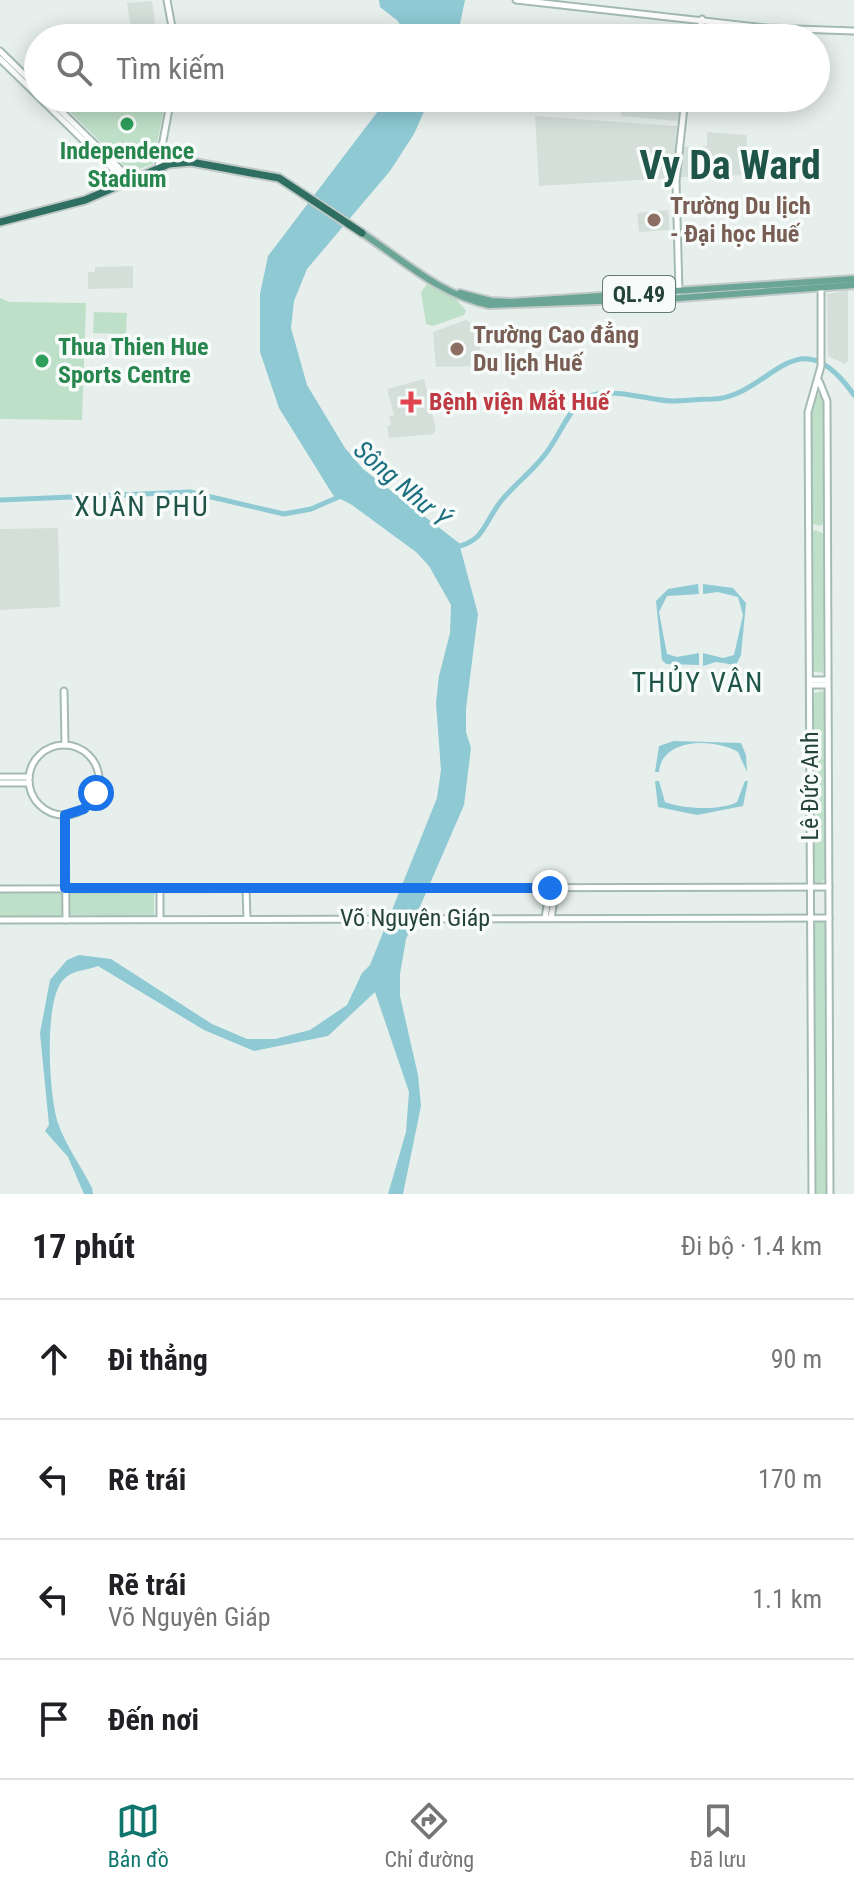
<!DOCTYPE html>
<html lang="vi">
<meta charset="utf-8">
<style>
body{margin:0;font-family:"Roboto Condensed",sans-serif;background:#f2f2f2;color:#202124}
.stop{position:absolute;width:24px;height:24px;margin:-18px;border:6px solid #1a73e8;border-radius:50%;background:#fff}
.stop.end{background:#1a73e8;border-color:#fff;box-shadow:0 2px 8px #0008}
.list{margin:0;padding:0;list-style:none}
h2{display:flex;justify-content:space-between;align-items:center;height:104px;margin:0;padding:0 32px;font-size:34px}
h2 small{font-size:26px;font-weight:400;color:#757577}
.list li{display:grid;grid-template-columns:52px 1fr auto;gap:24px;align-items:center;box-sizing:border-box;height:120px;padding:0 32px;border-top:2px solid #e0e0e0}
.list b{display:block;font-size:30px;white-space:nowrap}
.list p{margin:0;font-size:26px;white-space:nowrap;color:#757577}
.list em{font-size:26px;font-style:normal;color:#757577}
.icon{flex:none;width:44px;height:44px;fill:none;stroke:currentColor;stroke-width:2;stroke-linecap:round;stroke-linejoin:round}
.map{position:relative;flex:none;width:854px;height:1194px;overflow:hidden}
.search{position:absolute;background:#fff;box-shadow:0 4px 20px #0003;left:24px;right:24px;top:24px;height:88px;display:flex;align-items:center;gap:20px;box-sizing:border-box;padding:0 28px;border-radius:44px;color:#757577;font-size:30px}
.sheet{height:584px;background:#fff}
nav{display:flex;justify-content:space-around;align-items:center;box-sizing:border-box;height:112px;border-top:2px solid #e0e0e0;background:#fff;font-size:22px;color:#757577}
nav a{display:grid;justify-items:center;gap:4px}
nav .on{color:#0f766e}
.map>svg:first-child{display:block}
.built{fill:#d4dfda}
.green{fill:#bfe0c8}
.water{fill:#8ec9d4}
.lines{fill:none;stroke-linecap:round;stroke-linejoin:round}
.river{stroke:#8ec9d4;stroke-width:5}
.secondary-casing{stroke:#a4bbb3;stroke-width:9}
.primary-casing{stroke:#c2cac8;stroke-width:10}
.highway-casing{stroke:#c2cac8;stroke-width:11}
.secondary{stroke:#fff;stroke-width:5}
.primary{stroke:#6aa596;stroke-width:6}
.highway{stroke:#2f6f62;stroke-width:7}
.route{stroke:#1a73e8;stroke-width:10}
.leisure-dot{fill:#2e9e5b;stroke:#f7fbf9;stroke-width:3}
.education-dot{fill:#8d6e63;stroke:#f7fbf9;stroke-width:3}
.health-dot{fill:#e0444e;stroke:#f7fbf9;stroke-width:3}
.labels{text-anchor:middle;stroke-width:7;stroke-linejoin:round;paint-order:stroke}
.shield{fill:#f7fbf9;stroke:#637a73;stroke-width:2}
.shield-label{font-size:22px;font-weight:bold;fill:#24423a}
.leisure-label{font-size:24px;font-weight:bold;fill:#27864d;stroke:#f7fbf9}
.education-label{font-size:24px;font-weight:bold;fill:#785e54;stroke:#f7fbf9;text-anchor:start}
.health-label{font-size:24px;font-weight:bold;fill:#be3a42;stroke:#f7fbf9;text-anchor:start}
.street-label{font-size:24px;fill:#24423a;stroke:#f7fbf9}
.water-label{font-size:26px;font-style:italic;fill:#1c6f80;stroke:#f7fbf9}
.quarter-label{font-size:28px;letter-spacing:2px;fill:#1f5548;stroke:#f7fbf9}
.town-label{font-size:40px;font-weight:bold;fill:#1f5548;stroke:#f7fbf9}
</style>
<div class="map">
<svg width="854" height="1194" viewBox="0 0 854 1194">
<rect width="100%" height="100%" fill="#e6efeb"/>
<g class="built">
<path d="M152 1 157 38H116L132 33 127 3Z"/>
<path d="M623 98H682L677 121 621 116Z"/>
<path d="M535 116 677 126 673 178 539 186Z"/>
<path d="M707 132 747 135 746 175 681 177 682 147 707 146Z"/>
<path d="M668 210 670 230 639 232 637 213Z"/>
<path d="M133 266V288L88 289V272H95V267Z"/>
<path d="M848 290V361L845 364 828 356 827 294Z"/>
<path d="M466 320 471 323 485 362 482 366 436 367 433 332Z"/>
<path d="M424 379 436 430 433 434 389 438 387 426 391 425 389 417 394 415 387 389Z"/>
<path d="M58 528 60 607 0 610V529Z"/>
</g>
<g class="green">
<path d="M56 98H166L153 164 131 172Z"/>
<path d="M427 284 453 295 466 311 464 315 433 326 426 324 421 292Z"/>
<path d="M0 298 10 302 86 303 82 420 0 419Z"/>
<path d="M94 312 127 313 126 334 93 333Z"/>
<path d="M820 394 825 400 826 522 819 526 811 523V402L813 396Z"/>
<path d="M815 530 825 534 823 673 811 671V533Z"/>
<path d="M822 691 826 694V878L819 885 813 882 811 694Z"/>
<path d="M0 890H61L63 916 0 917Z"/>
<path d="M154 890V917L69 915 70 891Z"/>
<path d="M815 920H823L826 925 827 1194H812Z"/>
</g>
<g class="water">
<path d="M379 0H465L457 38H407L398 21 380 7Z"/>
<path d="M388 98H430L414 134 390 171 307 269 294 301 291 328 307 385 345 448 363 469 459 543 478 614 466 709V732L471 748 464 805 406 939 400 974V996L418 1075 421 1106 403 1194H388L406 1132 409 1092 375 992 328 1036 254 1051 204 1030 98 966C86 971 74 969 64 979 43 999 49 1096 58 1123 65 1144 81 1166 92 1188L93 1194H84L68 1157 45 1131 49 1125 40 1033 50 980 67 960 79 955 111 959 212 1024 247 1039H275L310 1030 347 1005 362 973 370 965 437 798 441 770 436 703 439 676 450 633 451 605 429 566 416 552 352 505 333 495 279 408 260 352V294L268 256Z"/>
<path d="M698 584 699 594 667 596 659 612 667 654 677 657 699 653V665L666 664 662 660 656 601 668 589Z"/>
<path d="M703 584 733 588 746 603 741 655 736 665 716 662 703 666V653L723 658 734 655 743 615 738 597 718 592 703 594Z"/>
<path d="M674 741 741 743 746 755 747 772 738 752C715 738 662 737 659 772H655L659 746Z"/>
<path d="M655 781H659L665 802C682 809 721 811 737 802L745 781H748L743 806 697 815 658 807Z"/>
</g>
<g class="lines">
<g class="river">
<path d="M0 500 190 492 284 514 311 509 341 496"/>
<path d="M456 547C465 545 472 542 478 536 487 526 492 512 501 501 516 483 534 470 547 452 558 437 565 419 577 405 598 381 643 400 671 401 685 401 699 399 713 399 771 397 796 312 854 395"/>
</g>
<g class="secondary-casing">
<g id="secondary">
<path d="M167 0 174 38"/>
<path d="M516 0 767 28 854 31"/>
<path d="M698 38 702 19"/>
<path d="M0 51 38 88"/>
<path d="M0 59 38 96"/>
<path d="M40 98 126 182 120 169 48 98"/>
<path d="M158 168 171 98"/>
<path d="M679 292 676 181 685 98"/>
<path d="M819 381 827 401 830 1194"/>
<path d="M810 680H827"/>
<path d="M810 685H827"/>
<path d="M64 691 65 745"/>
<circle cx="64" cy="780" r="35"/>
<path d="M0 777H29"/>
<path d="M0 783H29"/>
<path d="M65 815 66 920"/>
<path d="M246 888 247 919"/>
<path d="M0 889 829 887"/>
<path d="M545 918 550 888"/>
<path d="M551 918 556 888"/>
<path d="M160 919V888"/>
<path d="M0 920 829 918"/>
<path d="M812 1194 808 412 821 366V288"/>
</g>
</g>
<g class="primary-casing">
<g id="primary">
<path d="M362 233C403 260 440 295 489 305L679 298 854 285"/>
<path d="M460 293 491 301 511 302 854 279"/>
</g>
</g>
<g class="highway-casing">
<path id="highway" d="M0 222 85 200 169 164 191 162 279 178 362 233"/>
</g>
<use href="#secondary" class="secondary"/>
<use href="#primary" class="primary"/>
<use href="#highway" class="highway"/>
</g>
<g class="lines">
<path class="route" d="M96 793 84 809 65 815V888H550"/>
</g>
<g class="leisure-dot">
<circle cx="127" cy="124" r="8"/>
<circle cx="42" cy="361" r="8"/>
</g>
<g class="education-dot">
<circle cx="654" cy="220" r="8"/>
<circle cx="457" cy="349" r="8"/>
</g>
<path class="health-dot" d="M407 390h8v8h8v8h-8v8h-8v-8h-8v-8h8z"/>
<g class="labels">
<rect class="shield" x="603" y="276" width="72" height="36" rx="6"/>
<g class="shield-label">
<text x="639" y="302">QL.49</text>
</g>
<g class="leisure-label">
<text x="127" y="159">Independence<tspan x="127" dy="28">Stadium</tspan></text>
<text x="58" y="355" text-anchor="start">Thua Thien Hue<tspan x="58" dy="28">Sports Centre</tspan></text>
</g>
<g class="education-label">
<text x="670" y="214">Trường Du lịch<tspan x="670" dy="28">- Đại học Huế</tspan></text>
<text x="473" y="343">Trường Cao đẳng<tspan x="473" dy="28">Du lịch Huế</tspan></text>
</g>
<g class="health-label">
<text x="429" y="410">Bệnh viện Mắt Huế</text>
</g>
<g class="street-label">
<text transform="translate(810 786) rotate(-90)" y="8">Lê Đức Anh</text>
<text x="415" y="926">Võ Nguyên Giáp</text>
</g>
<g class="water-label">
<text transform="translate(402 484) rotate(41)" y="9">Sông Như Ý</text>
</g>
<g class="quarter-label">
<text x="142" y="516">XUÂN PHÚ</text>
<text x="698" y="692">THỦY VÂN</text>
</g>
<g class="town-label">
<text x="730" y="179">Vy Da Ward</text>
</g>
</g>
</svg>
<div class="stop" style="left:96px;top:793px"></div>
<div class="stop end" style="left:550px;top:888px"></div>
<div class="search"><svg class="icon" aria-label="search" viewBox="0 0 24 24"><circle cx="10" cy="10" r="6"/><path d="M15 15l6 6"/></svg>Tìm kiếm</div>
</div>
<section class="sheet">
<h2>17 phút<small>Đi bộ · 1.4 km</small></h2>
<ul class="list">
<li><svg class="icon" aria-label="ahead" viewBox="0 0 24 24"><path d="M12 20V5M6 11l6-6 6 6"/></svg><div><b>Đi thẳng</b></div><em>90 m</em></li>
<li><svg class="icon" aria-label="left" viewBox="0 0 24 24"><path d="M17 20v-9H6M10 6l-5 5 5 5"/></svg><div><b>Rẽ trái</b></div><em>170 m</em></li>
<li><svg class="icon" aria-label="left" viewBox="0 0 24 24"><path d="M17 20v-9H6M10 6l-5 5 5 5"/></svg><div><b>Rẽ trái</b><p>Võ Nguyên Giáp</p></div><em>1.1 km</em></li>
<li><svg class="icon" aria-label="arrive" viewBox="0 0 24 24"><path d="M6 21V4h12l-3 4 3 4H6"/></svg><div><b>Đến nơi</b></div></li>
</ul>
</section>
<nav>
<a class="on"><svg class="icon" aria-label="map" viewBox="0 0 24 24"><path d="M3 6l6-2 6 2 6-2v14l-6 2-6-2-6 2zM9 4v14M15 6v14"/></svg>Bản đồ</a>
<a><svg class="icon" aria-label="directions" viewBox="0 0 24 24"><path d="M12 3l9 9-9 9-9-9zM9 14v-3h6M13 9l2 2-2 2"/></svg>Chỉ đường</a>
<a><svg class="icon" aria-label="saved" viewBox="0 0 24 24"><path d="M7 4h10v16l-5-4-5 4z"/></svg>Đã lưu</a>
</nav>
